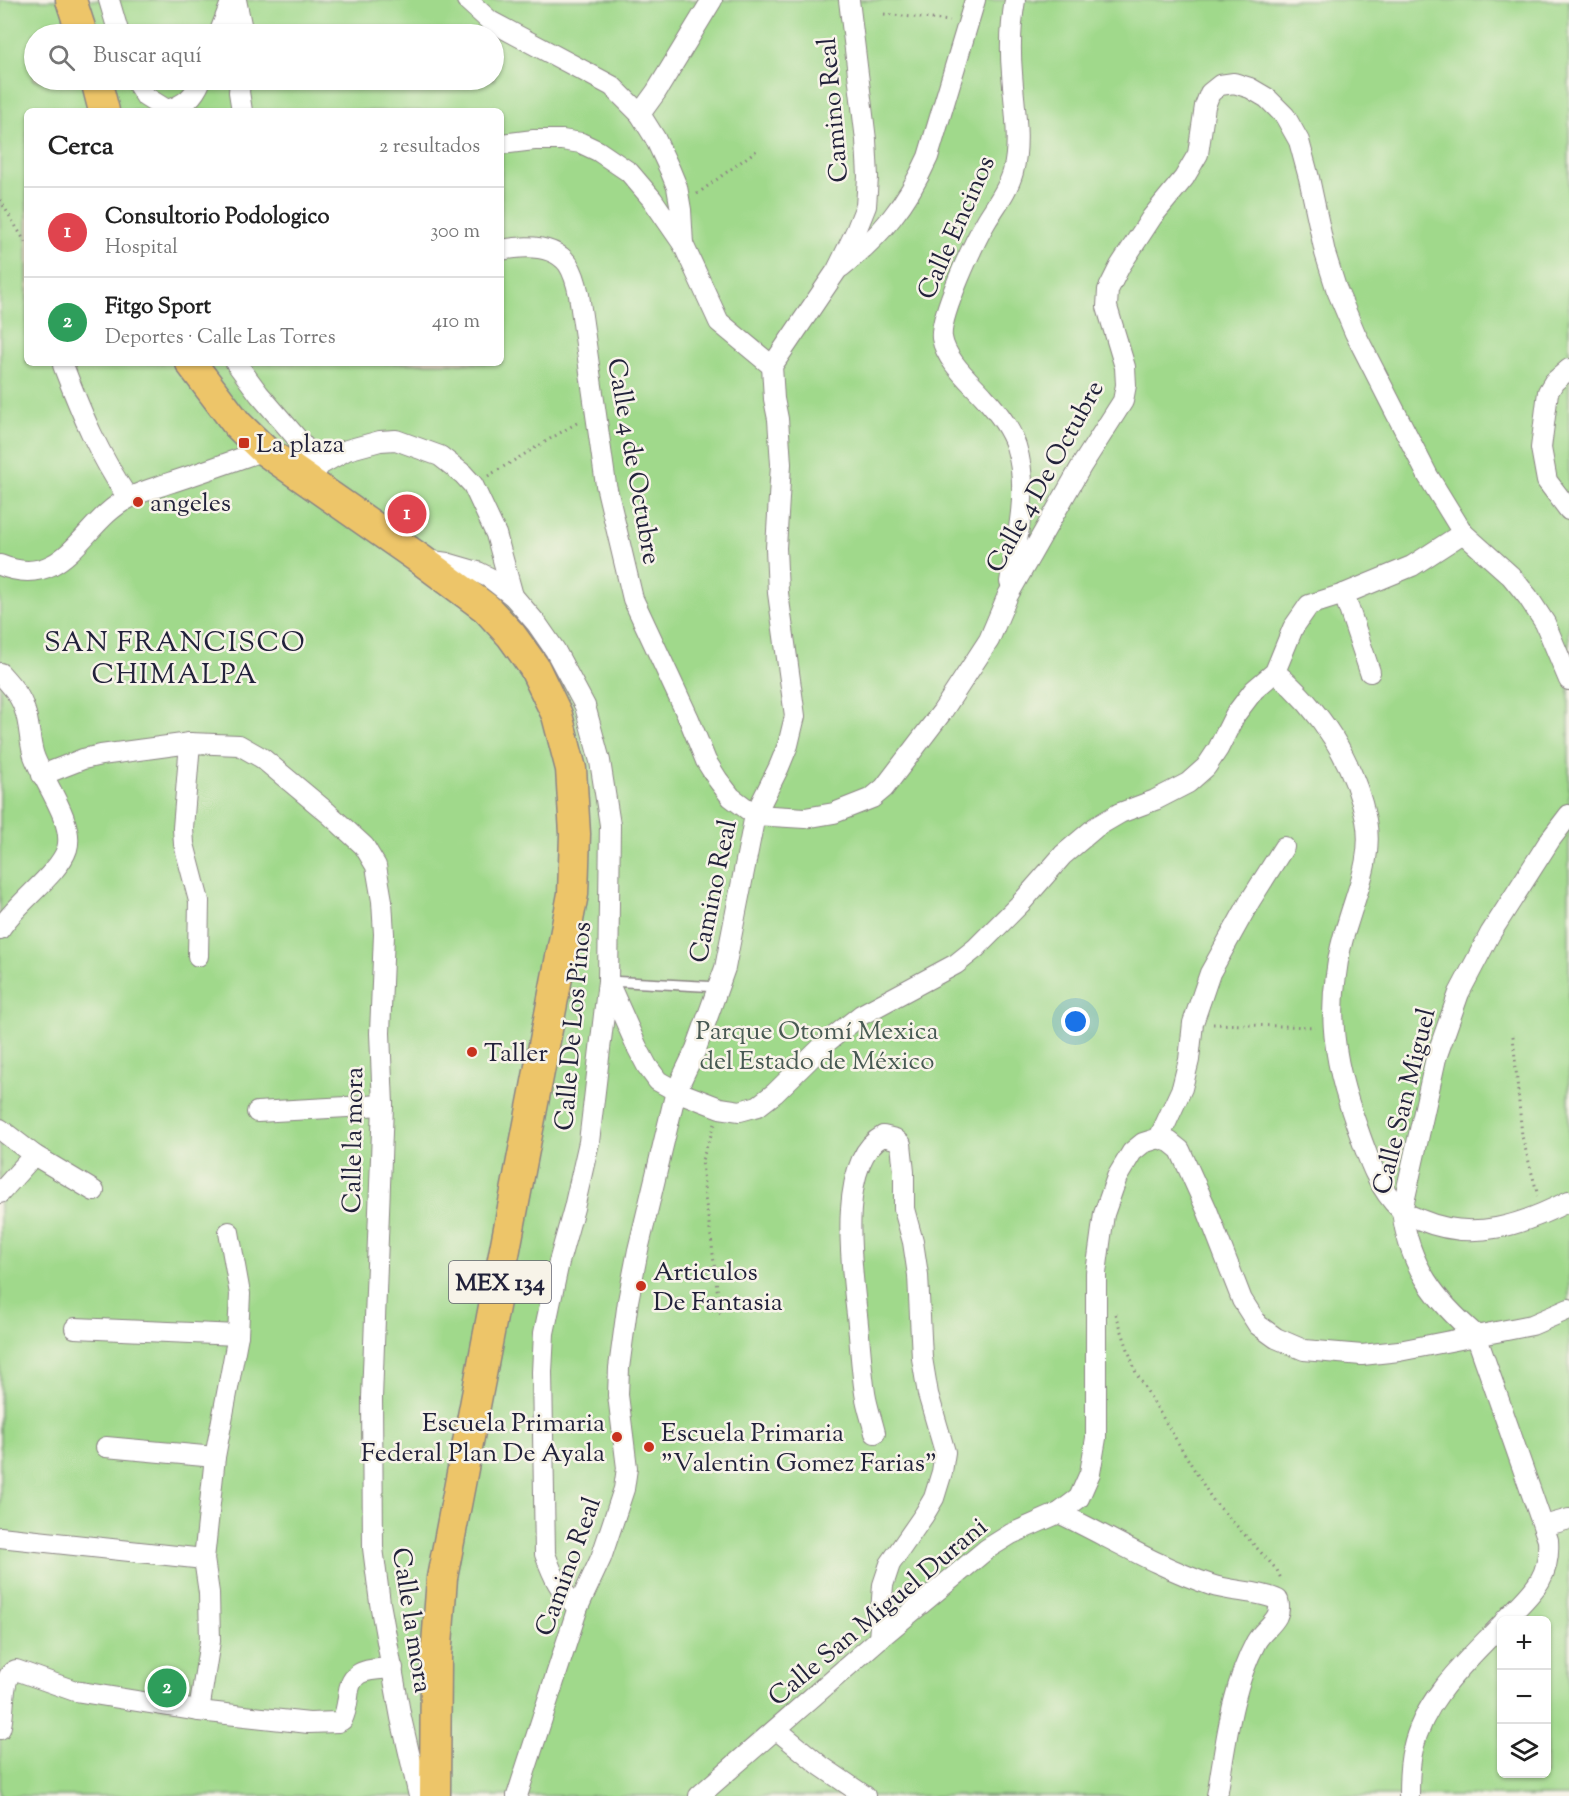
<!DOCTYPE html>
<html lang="es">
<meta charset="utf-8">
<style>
body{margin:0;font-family:"Sorts Mill Goudy",serif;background:#f2f2f2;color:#222}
.controls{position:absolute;right:18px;bottom:18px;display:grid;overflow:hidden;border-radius:9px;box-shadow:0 2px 4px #0004}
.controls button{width:54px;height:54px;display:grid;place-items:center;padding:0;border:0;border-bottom:2px solid #e0e0e0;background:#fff;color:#222;font:30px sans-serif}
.you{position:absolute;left:1076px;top:1022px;width:21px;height:21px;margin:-15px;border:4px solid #fff;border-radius:50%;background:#1a73e8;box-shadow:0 0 0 9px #1a73e833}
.badge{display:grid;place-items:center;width:39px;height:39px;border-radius:50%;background:#c8321e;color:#fff;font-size:20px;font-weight:700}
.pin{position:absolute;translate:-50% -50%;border:3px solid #fff;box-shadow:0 2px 6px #0006}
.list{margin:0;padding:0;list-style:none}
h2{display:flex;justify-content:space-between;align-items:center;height:78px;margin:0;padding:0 24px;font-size:26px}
h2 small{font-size:20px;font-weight:400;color:#767676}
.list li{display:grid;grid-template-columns:39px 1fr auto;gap:18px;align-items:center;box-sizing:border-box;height:90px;padding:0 24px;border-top:2px solid #e0e0e0}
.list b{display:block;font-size:22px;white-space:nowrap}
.list p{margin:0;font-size:20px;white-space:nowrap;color:#767676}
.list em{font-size:20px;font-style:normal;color:#767676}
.icon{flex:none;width:33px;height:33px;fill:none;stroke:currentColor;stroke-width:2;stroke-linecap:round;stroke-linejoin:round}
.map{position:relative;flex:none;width:1569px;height:1796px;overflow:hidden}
.search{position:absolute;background:#fff;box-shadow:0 2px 4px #0004;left:24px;top:24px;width:480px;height:66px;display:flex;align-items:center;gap:15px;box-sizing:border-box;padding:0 21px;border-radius:33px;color:#767676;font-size:22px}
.panel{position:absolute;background:#fff;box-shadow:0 2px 4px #0004;left:24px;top:108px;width:480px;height:258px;border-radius:9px}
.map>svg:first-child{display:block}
.park{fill:#a0d98b;stroke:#617e63;stroke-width:1.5;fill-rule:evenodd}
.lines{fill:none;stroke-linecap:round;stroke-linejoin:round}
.lane-casing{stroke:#8b8484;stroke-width:12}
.street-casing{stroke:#8b8484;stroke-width:22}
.primary-casing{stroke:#8b8484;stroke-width:33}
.path{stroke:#8b8484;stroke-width:3;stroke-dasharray:1.5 4.5;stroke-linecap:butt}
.lane{stroke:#fff;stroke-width:9}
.street{stroke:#fff;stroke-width:20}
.primary{stroke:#edc569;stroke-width:30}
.poi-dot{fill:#c8321e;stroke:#f7f3e8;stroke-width:2}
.labels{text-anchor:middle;stroke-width:5;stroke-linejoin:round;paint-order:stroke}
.shield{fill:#f7f3e8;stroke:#62616f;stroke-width:1.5}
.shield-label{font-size:24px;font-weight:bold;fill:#22223b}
.street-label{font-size:26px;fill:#22223b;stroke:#f7f3e8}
.poi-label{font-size:26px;fill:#22223b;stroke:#f7f3e8;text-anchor:start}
.park-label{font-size:26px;fill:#485953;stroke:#f7f3e8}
.quarter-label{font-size:28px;letter-spacing:1.5px;fill:#22223b;stroke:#f7f3e8}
</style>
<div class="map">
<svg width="1569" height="1796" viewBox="0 0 1569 1796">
<rect width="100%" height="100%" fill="#f7f3e8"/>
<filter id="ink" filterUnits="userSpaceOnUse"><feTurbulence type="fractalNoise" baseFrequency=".0167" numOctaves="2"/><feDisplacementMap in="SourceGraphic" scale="12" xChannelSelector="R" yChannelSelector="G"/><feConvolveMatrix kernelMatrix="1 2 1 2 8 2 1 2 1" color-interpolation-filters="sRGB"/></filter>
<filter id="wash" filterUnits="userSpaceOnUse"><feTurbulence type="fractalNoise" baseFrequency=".008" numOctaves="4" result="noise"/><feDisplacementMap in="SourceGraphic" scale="24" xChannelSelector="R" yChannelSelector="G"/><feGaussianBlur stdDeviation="1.35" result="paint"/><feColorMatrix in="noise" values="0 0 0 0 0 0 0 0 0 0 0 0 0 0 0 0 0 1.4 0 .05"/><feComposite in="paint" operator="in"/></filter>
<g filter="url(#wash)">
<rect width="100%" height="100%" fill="#f4e6ce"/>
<path class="park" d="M0 0H1569V1796H0ZM34 34H494V80H34ZM27 111H501V363H27ZM1502 1620H1546V1774H1502Z"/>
</g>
<g filter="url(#ink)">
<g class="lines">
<g class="lane-casing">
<path id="lane" d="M608 981 719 987"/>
</g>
<g class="street-casing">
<g id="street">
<path d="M109 0 119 34"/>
<path d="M236 0 243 34"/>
<path d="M467 0 490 21 612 86 640 114 655 138 670 170 677 187 681 210 683 244 719 322 772 366"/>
<path d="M219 34 232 0"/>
<path d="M135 80 146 97 167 110C185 105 194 97 201 80"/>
<path d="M240 80 239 92 242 111"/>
<path d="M640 114 656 92 712 0"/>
<path d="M501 144 534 140H562L581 143 598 151 629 172 652 199 683 244"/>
<path d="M501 250C522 246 553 244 568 264 574 273 577 285 579 295L606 485 633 599 689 719 706 761 718 780 731 797 755 815 805 818 834 813 872 798 884 788 942 712 989 640 1008 595 1082 465 1123 401 1126 385 1125 367 1107 307 1108 290 1120 266 1152 217 1184 178 1198 154 1205 106 1210 93 1220 85 1234 83 1250 88 1267 98 1285 116 1299 141 1309 178 1325 253 1336 288 1355 333 1428 476 1463 533 1511 576 1528 597 1545 623 1569 680"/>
<path d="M841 267C881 236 907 204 928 157L975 0"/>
<path d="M236 363 259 394 320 465"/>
<path d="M63 365C82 415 98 453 128 498"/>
<path d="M1569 369 1554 382 1548 392 1541 448 1547 481 1569 510"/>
<path d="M309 482 320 465 347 450 380 441 396 440 440 456 463 474 473 485 496 534 513 596"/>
<path d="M426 560 447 563 478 572 490 578 513 596 537 624 555 650 585 706 600 761 610 825 608 981 589 1142 574 1208 559 1262 544 1333 542 1372 545 1554C553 1576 560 1592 578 1607"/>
<path d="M0 565C66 592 82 521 129 498 142 491 158 487 172 482 203 472 233 461 264 450"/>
<path d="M1010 582C1017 538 1030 490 1016 446 1010 427 997 411 984 397 970 381 946 361 942 338 939 316 974 242 987 220 996 205 1008 190 1013 172 1021 140 1014 106 1012 73 1010 50 1011 23 1015 0"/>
<path d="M1344 594 1370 672"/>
<path d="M1275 672C1321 710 1354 761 1366 820 1373 856 1358 888 1348 922 1342 939 1338 958 1336 975 1328 1024 1337 1071 1354 1118 1365 1149 1376 1187 1401 1210 1406 1215 1415 1217 1421 1220 1473 1242 1522 1225 1569 1201"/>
<path d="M0 673C10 684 21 696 25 711 30 725 29 741 34 756 43 781 75 822 67 849 59 874 16 903 0 929"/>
<path d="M190 743 183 828 184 844 199 901 198 956"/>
<path d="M42 775 83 759 101 755 190 743 239 745 262 758 328 813 364 846 376 866 382 901 384 934 380 1033 383 1105 372 1398 373 1548 380 1603 401 1718 419 1796"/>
<path d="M609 984 637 1047 647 1066 658 1081 676 1091 720 1108 740 1111 758 1106 775 1093 827 1042 861 1015 956 964 976 948 1021 903 1063 855 1096 827 1120 813 1155 800 1188 783 1206 767 1218 749 1235 715 1254 690 1275 672 1293 628 1309 605 1344 594 1412 566 1463 533"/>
<path d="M257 1112 383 1105"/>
<path d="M0 1129 34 1155 94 1191"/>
<path d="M1159 1138 1170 1142 1180 1150 1207 1210 1242 1300 1258 1325 1276 1338 1304 1350 1362 1355 1399 1351 1532 1325 1569 1309"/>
<path d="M1159 1138 1182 1088 1189 1060 1193 1023 1210 973 1250 901 1284 847"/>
<path d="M0 1193 34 1155"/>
<path d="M75 1328 238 1335"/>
<path d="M875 1433C872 1420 867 1407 865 1393 861 1367 860 1341 857 1315 852 1270 836 1161 883 1136L895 1139 901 1144 904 1172V1209L913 1242 918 1275 922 1358 928 1394 945 1452 942 1472 934 1498 924 1515 890 1564 883 1585 879 1639"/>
<path d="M106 1447 215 1457"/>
<path d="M1059 1513C1109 1537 1158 1567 1211 1585 1232 1592 1260 1591 1278 1600 1284 1620 1264 1627 1256 1642 1231 1689 1226 1744 1217 1796"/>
<path d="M1544 1526 1569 1519"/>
<path d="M0 1537 204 1559"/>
<path d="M1505 1620C1530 1594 1551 1580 1548 1540L1476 1335C1435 1300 1409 1266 1402 1211L1436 1058 1459 993 1490 934 1550 840 1569 815"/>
<path d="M199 1711 210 1641 209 1593 204 1559 215 1457 238 1335 240 1294 229 1232"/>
<path d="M0 1729C6 1714 0 1675 16 1670L75 1691 199 1711 309 1723 338 1722 342 1720C346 1713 347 1705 348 1697 350 1668 368 1670 393 1668"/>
<path d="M777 1730 821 1766 865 1796"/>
<path d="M517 1796 578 1607 601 1558 624 1489 627 1468 618 1395 619 1368 628 1301 638 1250 676 1091 696 1049 725 968 755 815 779 767 788 745 795 716 778 593 776 548 781 464 778 419 774 399 772 366 837 270 856 231 866 206 868 177 866 140 849 0"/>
<path d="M699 1796 879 1639 987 1549 1011 1534 1059 1513 1079 1498 1090 1473 1096 1438V1273L1104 1214 1117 1177 1132 1152 1143 1143 1159 1138"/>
<path d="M1409 1796C1409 1781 1409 1764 1413 1749 1424 1698 1467 1661 1502 1624"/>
</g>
</g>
<g class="primary-casing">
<g id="primary">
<path d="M71 0 82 34"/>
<path d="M96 80 104 111"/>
<path d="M191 363 237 424 264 450 420 559 486 608 511 635 534 667 557 715 571 769 575 834 573 894 442 1578 436 1658 435 1796"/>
</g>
</g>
<g class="path">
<path d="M884 14 950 21"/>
<path d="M697 194 757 150"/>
<path d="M0 200 27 245"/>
<path d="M488 476 580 421"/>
<path d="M1213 1024 1315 1027"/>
<path d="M1513 1036 1522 1136 1538 1196"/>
<path d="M715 1124 702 1160 705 1198 711 1237 720 1314"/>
<path d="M1116 1314 1136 1373 1212 1499 1277 1570 1282 1581"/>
</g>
<use href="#lane" class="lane"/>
<use href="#street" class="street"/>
<use href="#primary" class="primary"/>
</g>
</g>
<g class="poi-dot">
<rect x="238" y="437" width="12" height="12" rx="3"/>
<circle cx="138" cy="502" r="6"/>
<circle cx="472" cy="1052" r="6"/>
<circle cx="641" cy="1286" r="6"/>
<circle cx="617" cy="1437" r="6"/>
<circle cx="649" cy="1447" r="6"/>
</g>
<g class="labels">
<rect class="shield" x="449" y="1261" width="102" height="42" rx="4.5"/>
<g class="shield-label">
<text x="500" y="1290">MEX 134</text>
</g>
<g class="street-label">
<text transform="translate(832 110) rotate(-95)" y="9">Camino Real</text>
<text transform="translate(955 227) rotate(-66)" y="9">Calle Encinos</text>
<text transform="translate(635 461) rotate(80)" y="9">Calle 4 de Octubre</text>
<text transform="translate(1044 476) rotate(-61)" y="9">Calle 4 De Octubre</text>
<text transform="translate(712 891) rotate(-78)" y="9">Camino Real</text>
<text transform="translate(572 1026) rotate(-85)" y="9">Calle De Los Pinos</text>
<text transform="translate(1403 1101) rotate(-76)" y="9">Calle San Miguel</text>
<text transform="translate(352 1140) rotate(-89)" y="9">Calle la mora</text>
<text transform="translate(567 1566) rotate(-70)" y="9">Camino Real</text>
<text transform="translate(877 1611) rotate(-40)" y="9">Calle San Miguel Durani</text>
<text transform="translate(413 1620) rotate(81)" y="9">Calle la mora</text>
</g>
<g class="poi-label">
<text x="256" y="452">La plaza</text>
<text x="150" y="511">angeles</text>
<text x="484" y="1061">Taller</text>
<text x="653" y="1280">Articulos<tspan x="653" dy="30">De Fantasia</tspan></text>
<text x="605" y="1431" text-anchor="end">Escuela Primaria<tspan x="605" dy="30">Federal Plan De Ayala</tspan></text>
<text x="661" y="1441">Escuela Primaria<tspan x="661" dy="30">"Valentin Gomez Farias"</tspan></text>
</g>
<g class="park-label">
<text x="817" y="1039">Parque Otomí Mexica<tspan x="817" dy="30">del Estado de México</tspan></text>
</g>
<g class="quarter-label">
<text x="175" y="651">SAN FRANCISCO<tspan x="175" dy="32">CHIMALPA</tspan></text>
</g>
</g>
</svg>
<div class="controls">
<button>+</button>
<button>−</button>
<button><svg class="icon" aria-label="layers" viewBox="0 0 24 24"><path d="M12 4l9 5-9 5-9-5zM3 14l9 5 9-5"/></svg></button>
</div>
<div class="you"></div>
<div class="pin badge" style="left:407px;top:514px;background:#e0444e">1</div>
<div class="pin badge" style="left:167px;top:1688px;background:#2e9e5b">2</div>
<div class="search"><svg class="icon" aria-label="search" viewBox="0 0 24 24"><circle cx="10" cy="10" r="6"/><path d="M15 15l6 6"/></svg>Buscar aquí</div>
<section class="panel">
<h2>Cerca<small>2 resultados</small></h2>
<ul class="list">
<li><span class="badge" style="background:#e0444e">1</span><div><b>Consultorio Podologico</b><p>Hospital</p></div><em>300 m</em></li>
<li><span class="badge" style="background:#2e9e5b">2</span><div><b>Fitgo Sport</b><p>Deportes · Calle Las Torres</p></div><em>410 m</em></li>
</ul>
</section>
</div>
